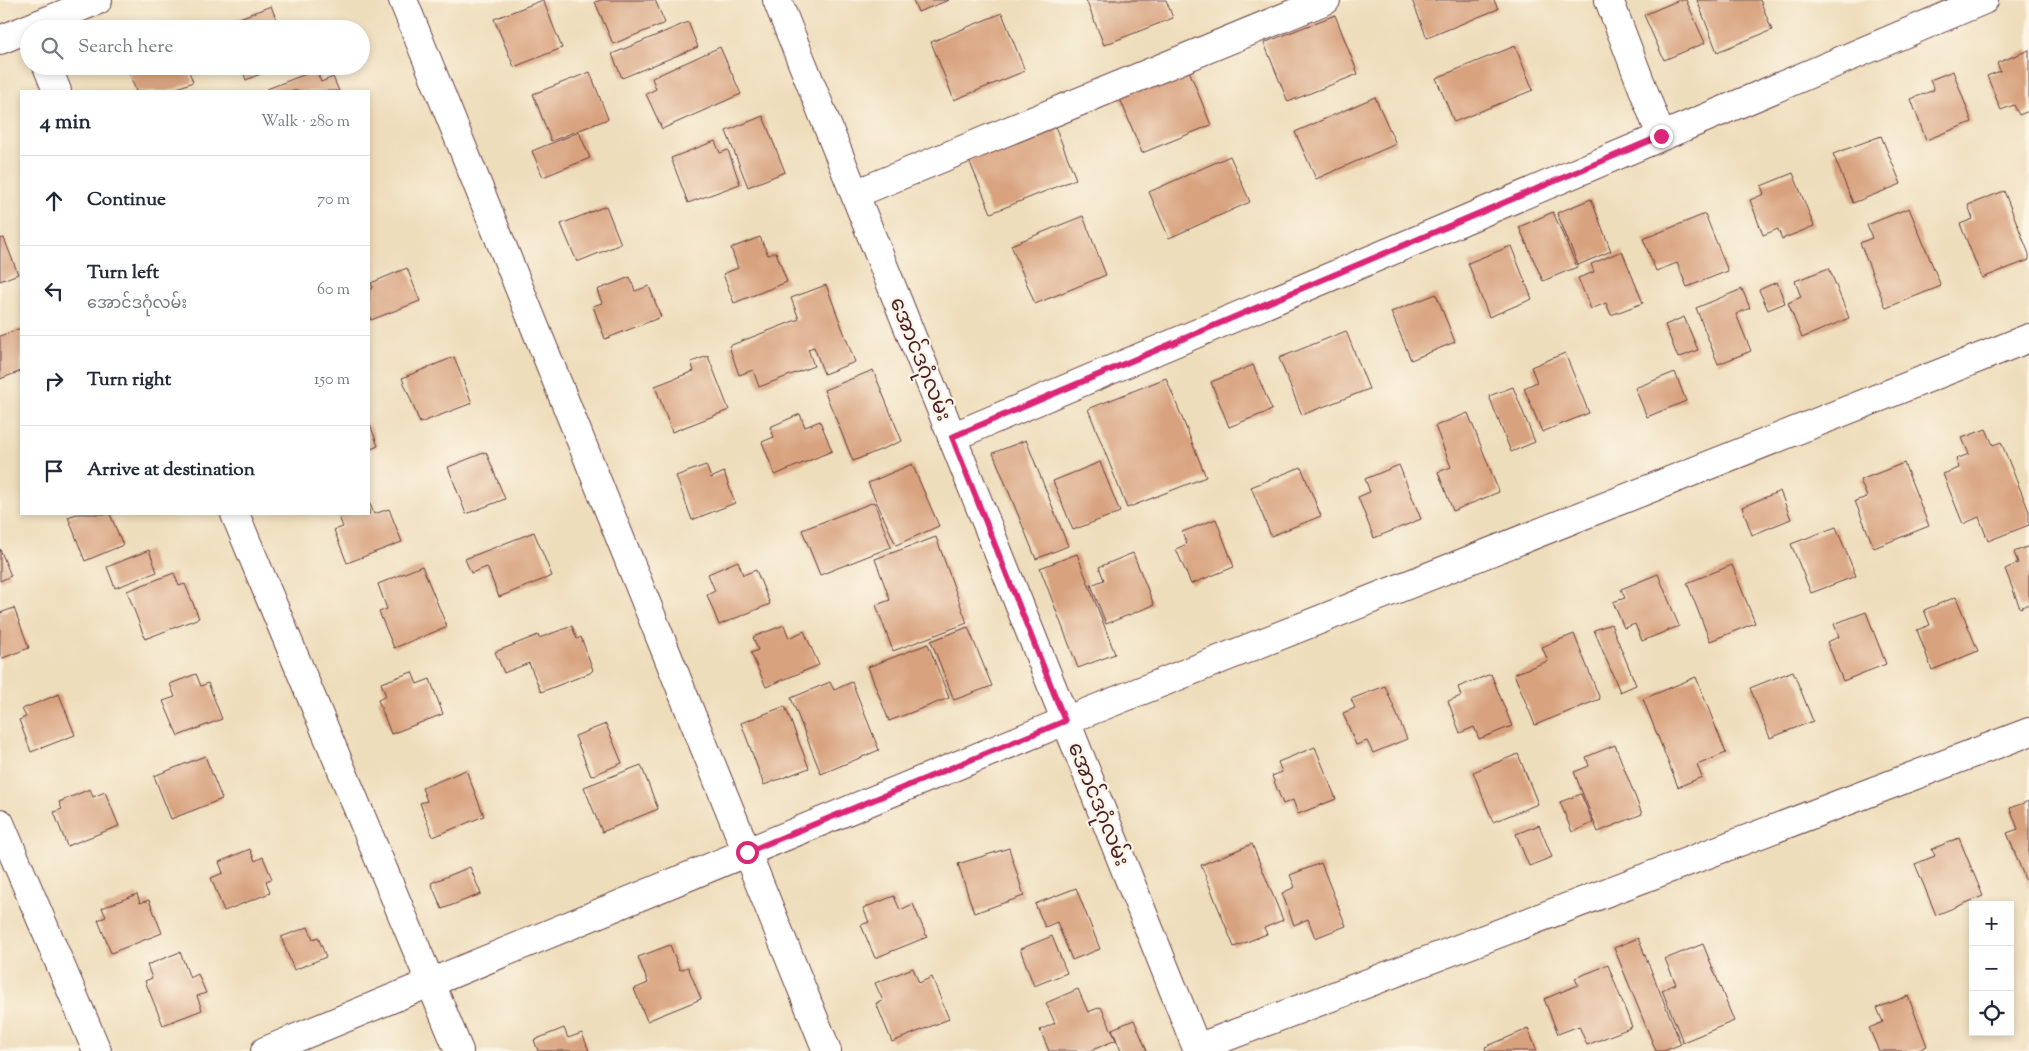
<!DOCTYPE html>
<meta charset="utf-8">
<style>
body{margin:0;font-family:"Sorts Mill Goudy","Noto Sans Myanmar",serif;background:#f6f6f7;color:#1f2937}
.controls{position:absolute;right:15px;bottom:15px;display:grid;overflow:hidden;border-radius:0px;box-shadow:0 2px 8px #0003}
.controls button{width:45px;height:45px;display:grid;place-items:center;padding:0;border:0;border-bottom:1px solid #e0e1e3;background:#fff;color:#1f2937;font:25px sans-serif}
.stop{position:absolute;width:15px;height:15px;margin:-11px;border:4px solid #db2777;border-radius:50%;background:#fff}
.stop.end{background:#db2777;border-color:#fff;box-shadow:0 1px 5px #0008}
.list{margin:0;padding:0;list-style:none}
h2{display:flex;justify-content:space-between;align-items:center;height:65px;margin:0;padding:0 20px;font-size:21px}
h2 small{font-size:16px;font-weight:400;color:#747a83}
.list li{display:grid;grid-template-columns:32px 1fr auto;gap:15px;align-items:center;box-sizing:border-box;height:90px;padding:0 20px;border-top:1px solid #e0e1e3}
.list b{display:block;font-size:19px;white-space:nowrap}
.list p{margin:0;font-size:16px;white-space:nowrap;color:#747a83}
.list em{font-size:16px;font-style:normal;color:#747a83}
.icon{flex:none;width:28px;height:28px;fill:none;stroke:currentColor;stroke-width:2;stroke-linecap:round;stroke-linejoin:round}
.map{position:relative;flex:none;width:2029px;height:1051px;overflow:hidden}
.search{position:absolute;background:#fff;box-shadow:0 2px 8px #0003;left:20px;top:20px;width:350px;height:55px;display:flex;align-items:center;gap:12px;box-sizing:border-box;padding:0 18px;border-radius:28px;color:#747a83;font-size:19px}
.panel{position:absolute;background:#fff;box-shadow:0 2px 8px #0003;left:20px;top:90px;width:350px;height:425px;border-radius:0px}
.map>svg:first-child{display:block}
.building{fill:#d8a27e}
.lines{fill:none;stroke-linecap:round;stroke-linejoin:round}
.minor-casing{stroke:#633c41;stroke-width:30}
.minor{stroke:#fff;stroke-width:28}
.route{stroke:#db2777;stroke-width:6}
.labels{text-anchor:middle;stroke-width:4.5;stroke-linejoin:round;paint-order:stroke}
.street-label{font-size:21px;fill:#4a1f2b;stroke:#fcf5e5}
</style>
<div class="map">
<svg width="2029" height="1051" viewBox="0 0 2029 1051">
<rect width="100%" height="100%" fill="#fcf5e5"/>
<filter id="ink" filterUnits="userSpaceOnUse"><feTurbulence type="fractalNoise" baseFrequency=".02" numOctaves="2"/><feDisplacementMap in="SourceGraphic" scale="10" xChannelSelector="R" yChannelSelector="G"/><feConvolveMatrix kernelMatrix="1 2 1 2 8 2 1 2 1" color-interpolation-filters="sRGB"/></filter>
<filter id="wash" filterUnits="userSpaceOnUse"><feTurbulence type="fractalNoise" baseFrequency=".0096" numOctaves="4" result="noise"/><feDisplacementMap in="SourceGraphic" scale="20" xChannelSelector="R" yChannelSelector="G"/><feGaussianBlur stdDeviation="1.12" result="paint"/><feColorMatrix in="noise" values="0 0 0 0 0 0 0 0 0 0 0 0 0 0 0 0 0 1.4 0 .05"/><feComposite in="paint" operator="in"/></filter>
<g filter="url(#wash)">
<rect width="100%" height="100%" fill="#edb"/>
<g id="blocks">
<g class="building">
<path d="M543 0 562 48 514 67 494 19Z"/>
<path d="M601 0H655L665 23 613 44 595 2Z"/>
<path d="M913 0H949L918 12Z"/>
<path d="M1086 0H1166L1173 18 1104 45Z"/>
<path d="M1412 0H1494L1498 9 1427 38Z"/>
<path d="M1679 0H1686L1705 43 1664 60 1644 15Z"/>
<path d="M1697 0H1760L1772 30 1717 52Z"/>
<path d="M271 6 280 29H226L224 24Z"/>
<path d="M1002 13 1025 71 954 100 931 42Z"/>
<path d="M1335 15 1358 74 1288 102 1264 43Z"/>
<path d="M688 22 698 47 622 78 612 54Z"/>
<path d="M1515 46 1533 90 1454 122 1436 78Z"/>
<path d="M720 47 741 94 662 129 646 94 656 89 652 78Z"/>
<path d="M2029 50V111L2019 115 2014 105 2001 110 1987 76 2000 71 1997 63Z"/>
<path d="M187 66 193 82 169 91H136L128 70 135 66Z"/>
<path d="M241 66H280L246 80Z"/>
<path d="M1188 68 1211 125 1142 153 1119 96Z"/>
<path d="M316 70 321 82 333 77 339 91H268L267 89Z"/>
<path d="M1953 71 1972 122 1926 140 1911 99 1934 90 1930 80Z"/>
<path d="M590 72 608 119 551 141 533 94Z"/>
<path d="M1375 97 1396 144 1316 179 1295 132Z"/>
<path d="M763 116 785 172 748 187 726 131Z"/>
<path d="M1055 126 1076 179 991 213 969 160Z"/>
<path d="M579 132 590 158 543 177 532 151Z"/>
<path d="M1881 136 1901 184 1853 203 1833 154Z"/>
<path d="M715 141 720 153 728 150 740 184 688 203 671 158Z"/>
<path d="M1230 156 1250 202 1169 238 1149 192Z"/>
<path d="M1793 173 1814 226 1782 239 1778 229 1763 235 1750 200 1764 194 1761 186Z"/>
<path d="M2004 191 2029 254V260L1982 278 1960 224 1973 219 1968 205Z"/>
<path d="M1591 199 1611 251 1578 265 1557 213Z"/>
<path d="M606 206 621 244 577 262 561 224Z"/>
<path d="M1909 208 1941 286 1886 308 1860 243 1872 238 1867 225Z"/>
<path d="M1553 212 1577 267 1543 281 1519 227Z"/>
<path d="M1705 214 1728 271 1687 287 1677 263 1656 271 1643 239Z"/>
<path d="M1083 216 1106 275 1035 304 1011 245Z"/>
<path d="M760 237 768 255 776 252 787 282 734 303 723 274 738 268 731 248Z"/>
<path d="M4 238 18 274 0 281V239Z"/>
<path d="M1511 246 1532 299 1489 317 1468 263Z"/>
<path d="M1622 251 1643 303 1611 315 1606 303 1591 309 1578 278 1594 272 1591 264Z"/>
<path d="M407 268 420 301 371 320 369 315V290L373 288 371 283Z"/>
<path d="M1829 268 1849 318 1802 338 1788 303 1801 297 1795 281Z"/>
<path d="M630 277 635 291 649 286 661 317 605 339 593 306 602 303 597 290Z"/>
<path d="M1777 282 1785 303 1768 310 1759 290Z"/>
<path d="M826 285 855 362 824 374 814 347 808 349 814 366 759 387 753 370 739 375 729 346 799 319 791 298Z"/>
<path d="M1742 289 1750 308 1736 314 1751 351 1718 364 1696 308Z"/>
<path d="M1436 294 1455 342 1411 360 1391 312Z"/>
<path d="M1684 317 1698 350 1678 358 1665 325Z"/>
<path d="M21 328V371L0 379V336Z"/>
<path d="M1346 331 1369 389 1302 415 1279 358Z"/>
<path d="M1565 353 1589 413 1542 432 1524 388 1537 382 1531 367Z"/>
<path d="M708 356 729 410 672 432 655 386 694 371 691 362Z"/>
<path d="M454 357 472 403 420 423 402 378Z"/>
<path d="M1253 365 1272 410 1229 427 1211 382Z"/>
<path d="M873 370 902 441 853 461 824 390Z"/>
<path d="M1675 372 1686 401 1647 417 1635 388Z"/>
<path d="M1166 378 1206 477 1127 508 1088 409Z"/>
<path d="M1513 387 1535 442 1511 452 1489 396Z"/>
<path d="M1468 413 1499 492 1453 511 1438 472 1451 467 1435 426Z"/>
<path d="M800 414 805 427 820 421 832 451 775 475 762 442 774 437 770 427Z"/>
<path d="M369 422 378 446 369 450Z"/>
<path d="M1986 429 1993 445 2001 442 2029 511V525L1988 541 1979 517 1963 524 1943 474 1959 468 1956 459 1969 454 1962 438Z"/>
<path d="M1026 440 1068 546 1036 559 993 453Z"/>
<path d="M486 452 505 499 466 514 448 467Z"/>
<path d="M1100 462 1120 512 1073 530 1053 481Z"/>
<path d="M1904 463 1929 526 1874 548 1855 501 1867 497 1860 480Z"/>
<path d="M912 464 939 526 896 545 868 483Z"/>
<path d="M706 465 711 478 724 472 735 503 692 520 676 476Z"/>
<path d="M1399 465 1421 519 1374 538 1358 497 1370 492 1365 479Z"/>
<path d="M1301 467 1321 516 1271 536 1251 487Z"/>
<path d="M1780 491 1791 519 1752 535 1742 507Z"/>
<path d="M369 501 374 514 389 509 402 542 347 563 334 530 343 527 338 514H369Z"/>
<path d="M874 502 891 547 820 575 802 530Z"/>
<path d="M77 514H110L123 545 85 561 68 517Z"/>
<path d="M1216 519 1234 567 1191 584 1176 549 1187 544 1182 532Z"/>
<path d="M1836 527 1856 576 1811 593 1791 544Z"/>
<path d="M534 532 552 576 499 597 487 567 471 573 465 559Z"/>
<path d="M936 537 967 623 893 651 876 605 890 600 875 559Z"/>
<path d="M2029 546V604L2020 608 2005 569 2018 563 2014 552Z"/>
<path d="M0 549 11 576 0 581Z"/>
<path d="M149 550 157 572 115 588 107 567Z"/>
<path d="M1133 553 1154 605 1106 624 1091 585 1104 580 1099 567Z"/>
<path d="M1077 554 1115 654 1078 668 1040 568Z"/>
<path d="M738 561 743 575 756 570 770 604 719 625 707 595 715 591 708 574Z"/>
<path d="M1732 565 1755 623 1710 641 1687 583Z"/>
<path d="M422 566 447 627 394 648 379 612 387 609 378 584Z"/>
<path d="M174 573 179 586 185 584 199 618 145 639 127 591Z"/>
<path d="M1658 574 1679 626 1642 641 1635 624 1624 628 1613 602 1625 598 1621 589Z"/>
<path d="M1956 597 1978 651 1932 670 1917 630 1930 625 1924 610Z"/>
<path d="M14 608 29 648 0 659V613Z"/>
<path d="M1866 612 1886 664 1843 681 1827 642 1839 637 1834 624Z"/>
<path d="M1611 624 1636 685 1620 692 1594 630Z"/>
<path d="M784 625 789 638 804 631 819 665 766 687 751 653 758 650 753 637Z"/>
<path d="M572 626 577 639 581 637 593 670 590 673 541 692 529 663 504 673 495 652 538 635 539 638Z"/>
<path d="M968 627 992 686 954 700 931 641Z"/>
<path d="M1574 634 1600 699 1535 725 1514 674 1548 661 1542 647Z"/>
<path d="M928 644 949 698 889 721 868 667Z"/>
<path d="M1793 671 1813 721 1770 738 1750 688Z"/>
<path d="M412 672 417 684 430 679 443 714 391 734 378 700 386 696 381 683Z"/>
<path d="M196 674 201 686 208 683 222 719 178 736 163 701 175 697 170 684Z"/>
<path d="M1491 674 1512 726 1479 739 1474 727 1460 733 1448 701 1461 696 1458 687Z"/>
<path d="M1696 677 1726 753 1697 765 1702 777 1678 787 1643 699Z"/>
<path d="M830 682 834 690 852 682 879 750 821 774 791 698Z"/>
<path d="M1385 686 1407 739 1373 753 1367 741 1356 745 1343 713 1355 708 1351 699Z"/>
<path d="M59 694 75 735 31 752 19 720 26 717 22 709Z"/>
<path d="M785 706 809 768 764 785 741 723Z"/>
<path d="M606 724 622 763 591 776 575 736Z"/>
<path d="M1615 745 1642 814 1598 832 1574 772 1589 766 1586 757Z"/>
<path d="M1315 747 1336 799 1298 814 1293 800 1283 804 1272 776 1282 772 1278 762Z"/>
<path d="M1518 754 1538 804 1493 822 1473 772Z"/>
<path d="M205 756 222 799 171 819 154 776Z"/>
<path d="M641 765 658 809 602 832 584 787Z"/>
<path d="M466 770 484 816 433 837 420 803 427 801 422 788Z"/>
<path d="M90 789 93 797 105 792 119 826 67 846 54 812 62 809 59 802Z"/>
<path d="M1581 794 1593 823 1572 832 1560 802Z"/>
<path d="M2029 801V889L2007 833 2018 829 2010 808Z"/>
<path d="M1539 825 1552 857 1529 866 1516 834Z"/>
<path d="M1959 838 1983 896 1936 915 1915 864 1935 856 1932 849Z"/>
<path d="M1252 844 1283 920 1264 928 1267 934 1234 947 1201 865Z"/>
<path d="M1009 848 1024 896 974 913 958 864Z"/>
<path d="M250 849 255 861 263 857 272 879 266 881 270 893 224 911 211 878 223 873 219 862Z"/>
<path d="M1321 863 1346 926 1315 938 1308 919 1294 925 1282 893 1295 887 1290 875Z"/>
<path d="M470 867 481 894 442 909 431 883Z"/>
<path d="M1076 888 1100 949 1072 960 1057 922 1045 927 1035 904Z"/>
<path d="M137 894 140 903 149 900 162 933 111 953 98 920 106 917 102 908Z"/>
<path d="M894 896 900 910 913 904 927 937 875 958 861 925 869 922 863 908Z"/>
<path d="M308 927 313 939 318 937 326 957 294 970 281 937Z"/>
<path d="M1052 936 1067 973 1034 986 1020 949Z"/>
<path d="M1638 938 1681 1044 1664 1051H1656L1614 948Z"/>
<path d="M1703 944 1734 1021 1683 1042 1662 990 1676 984 1665 959Z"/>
<path d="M670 945 680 970 688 967 701 999 647 1021 634 989 648 983 638 957Z"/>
<path d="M180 952 190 978 198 974 206 993 197 996 202 1010 163 1025 145 981 152 978 147 965Z"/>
<path d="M1608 965 1632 1027 1587 1045 1579 1026 1558 1034 1544 999 1578 985 1575 978Z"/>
<path d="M913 968 919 983 932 977 949 1019 892 1042 876 1003 883 1001 875 983Z"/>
<path d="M1078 989 1088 1012 1101 1007 1116 1040 1090 1051H1049L1040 1030 1055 1023 1046 1003Z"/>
<path d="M1908 996 1927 1046 1916 1051H1879L1869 1028 1883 1022 1877 1008Z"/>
<path d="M1134 1020 1147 1051H1121L1112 1029Z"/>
<path d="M564 1028 568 1038 582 1033 589 1051H538L534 1040Z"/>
<path d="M1528 1029 1537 1051H1486L1485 1047Z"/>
</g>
</g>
</g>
<g filter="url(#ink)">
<use href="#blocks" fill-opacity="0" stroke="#633c41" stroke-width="1"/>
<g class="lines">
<g class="minor-casing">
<g id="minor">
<path d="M403 0 827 1051"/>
<path d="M777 0 1198 1051"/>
<path d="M1609 0 1661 136"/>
<path d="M0 40 98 0"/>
<path d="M47 66 57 91"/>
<path d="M855 194 1326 0"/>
<path d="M952 437 1984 0"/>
<path d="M235 514 459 1051"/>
<path d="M0 823 97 1051"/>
<path d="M1197 1048 2029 732"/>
<path d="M265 1051 1065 721 2029 338"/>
</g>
</g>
<use href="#minor" class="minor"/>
</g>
</g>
<g class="lines" filter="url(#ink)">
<path class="route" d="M747 852 1065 721 952 437 1661 136"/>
</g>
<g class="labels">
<g class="street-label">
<text transform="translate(921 359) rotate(68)" y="7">အောင်ဒဂုံလမ်း</text>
<text transform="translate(1099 804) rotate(68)" y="7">အောင်ဒဂုံလမ်း</text>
</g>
</g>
</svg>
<div class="controls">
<button>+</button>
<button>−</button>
<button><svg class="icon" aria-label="locate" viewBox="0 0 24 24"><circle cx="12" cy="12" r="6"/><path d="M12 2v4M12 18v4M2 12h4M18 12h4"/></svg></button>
</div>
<div class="stop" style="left:747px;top:852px"></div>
<div class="stop end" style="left:1661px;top:136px"></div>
<div class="search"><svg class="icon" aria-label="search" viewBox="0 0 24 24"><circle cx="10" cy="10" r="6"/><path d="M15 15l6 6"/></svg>Search here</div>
<section class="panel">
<h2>4 min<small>Walk · 280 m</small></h2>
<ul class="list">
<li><svg class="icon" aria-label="ahead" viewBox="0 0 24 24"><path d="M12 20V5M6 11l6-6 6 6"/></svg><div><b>Continue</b></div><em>70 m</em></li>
<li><svg class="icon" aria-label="left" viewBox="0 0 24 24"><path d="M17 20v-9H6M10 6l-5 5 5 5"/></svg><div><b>Turn left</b><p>အောင်ဒဂုံလမ်း</p></div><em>60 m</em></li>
<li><svg class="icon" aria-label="right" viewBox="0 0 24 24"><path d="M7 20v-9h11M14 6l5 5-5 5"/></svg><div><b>Turn right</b></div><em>150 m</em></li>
<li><svg class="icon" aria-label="arrive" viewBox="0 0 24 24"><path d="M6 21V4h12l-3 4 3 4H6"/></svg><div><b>Arrive at destination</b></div></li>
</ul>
</section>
</div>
